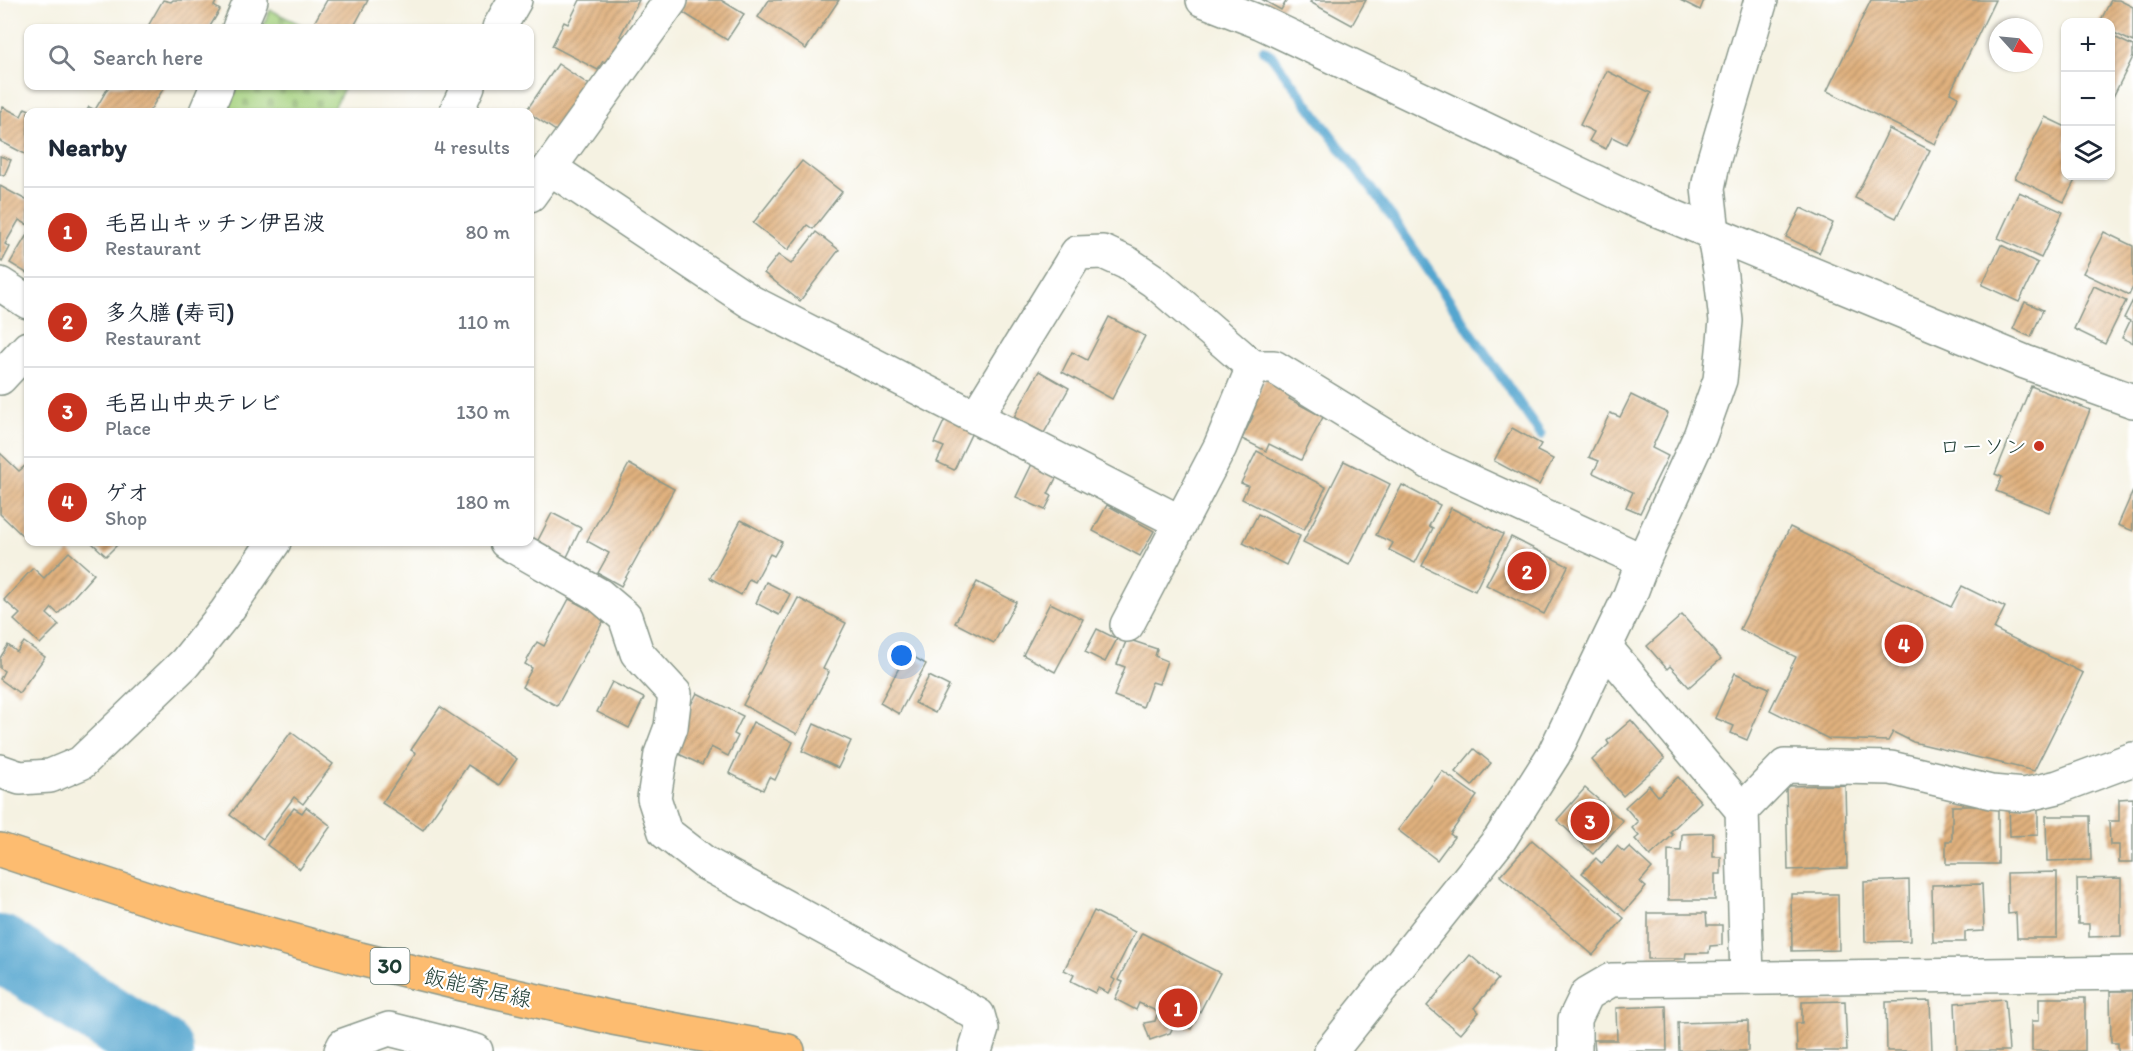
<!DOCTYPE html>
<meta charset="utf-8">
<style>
body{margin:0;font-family:Itim,"Klee One",sans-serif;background:#f6f6f7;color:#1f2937}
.controls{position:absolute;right:18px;top:18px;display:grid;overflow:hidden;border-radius:12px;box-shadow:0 2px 4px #0004}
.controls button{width:54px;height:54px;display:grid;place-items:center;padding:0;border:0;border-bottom:2px solid #e0e1e3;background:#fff;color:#1f2937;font:30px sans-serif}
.compass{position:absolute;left:1989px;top:18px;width:54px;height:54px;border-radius:50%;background:#fff;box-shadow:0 2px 4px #0004;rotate:117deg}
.you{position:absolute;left:902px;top:656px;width:21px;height:21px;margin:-15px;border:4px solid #fff;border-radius:50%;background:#1a73e8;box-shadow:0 0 0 9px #1a73e833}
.badge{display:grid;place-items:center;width:39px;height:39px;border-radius:50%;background:#c8321e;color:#fff;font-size:20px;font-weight:700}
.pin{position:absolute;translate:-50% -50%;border:3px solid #fff;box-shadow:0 2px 6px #0006}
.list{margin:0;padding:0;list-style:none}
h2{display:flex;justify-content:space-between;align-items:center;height:78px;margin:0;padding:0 24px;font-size:26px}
h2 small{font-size:20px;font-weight:400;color:#747a83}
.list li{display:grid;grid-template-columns:39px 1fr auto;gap:18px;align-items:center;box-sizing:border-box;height:90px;padding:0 24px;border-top:2px solid #e0e1e3}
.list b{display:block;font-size:22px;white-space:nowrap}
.list p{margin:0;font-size:20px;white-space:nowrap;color:#747a83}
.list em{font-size:20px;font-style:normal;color:#747a83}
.icon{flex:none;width:33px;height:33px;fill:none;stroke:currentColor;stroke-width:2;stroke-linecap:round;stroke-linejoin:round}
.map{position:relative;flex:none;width:2133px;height:1051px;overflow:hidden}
.search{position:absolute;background:#fff;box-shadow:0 2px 4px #0004;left:24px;top:24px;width:510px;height:66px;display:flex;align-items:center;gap:15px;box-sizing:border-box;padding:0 21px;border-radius:12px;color:#747a83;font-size:22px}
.panel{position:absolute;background:#fff;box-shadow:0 2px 4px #0004;left:24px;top:108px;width:510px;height:438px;border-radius:12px}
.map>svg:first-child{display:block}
.cemetery{fill:url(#cemetery-stones);stroke:#628759;stroke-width:1.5}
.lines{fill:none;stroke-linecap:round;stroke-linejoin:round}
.stream{stroke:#54a6cf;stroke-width:10}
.river{stroke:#54a6cf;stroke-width:66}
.building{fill:url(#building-hatch)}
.minor-casing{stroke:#8a988b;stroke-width:36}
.major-casing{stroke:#8a988b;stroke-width:36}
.minor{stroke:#fff;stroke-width:33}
.major{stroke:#fdbc70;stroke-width:33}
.poi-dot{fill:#c8321e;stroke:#fff;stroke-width:2}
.labels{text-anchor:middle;stroke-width:4.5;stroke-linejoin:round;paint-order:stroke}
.shield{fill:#fff;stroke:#627771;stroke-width:1.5}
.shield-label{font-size:21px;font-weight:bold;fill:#1f3d34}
.poi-label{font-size:22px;fill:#1f3d34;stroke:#fff;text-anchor:end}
.street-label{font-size:22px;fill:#1f3d34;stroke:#fff}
</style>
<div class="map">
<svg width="2133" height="1051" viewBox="0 0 2133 1051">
<defs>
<pattern id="cemetery-stones" width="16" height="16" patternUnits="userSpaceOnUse" patternTransform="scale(1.5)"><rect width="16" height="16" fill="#a5d17e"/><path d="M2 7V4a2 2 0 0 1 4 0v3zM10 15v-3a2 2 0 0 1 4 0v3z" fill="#8eb46e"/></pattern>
<pattern id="building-hatch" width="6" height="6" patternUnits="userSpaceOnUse" patternTransform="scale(1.5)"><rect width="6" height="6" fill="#e0b17e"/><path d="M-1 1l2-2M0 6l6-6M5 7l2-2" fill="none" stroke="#b59168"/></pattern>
</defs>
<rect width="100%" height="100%" fill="#fff"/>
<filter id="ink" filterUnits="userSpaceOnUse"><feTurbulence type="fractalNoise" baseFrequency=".0167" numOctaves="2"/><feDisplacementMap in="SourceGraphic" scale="12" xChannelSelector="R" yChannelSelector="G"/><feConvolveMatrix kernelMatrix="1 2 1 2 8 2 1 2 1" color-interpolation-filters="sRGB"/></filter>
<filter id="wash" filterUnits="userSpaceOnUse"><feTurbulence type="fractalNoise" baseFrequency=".008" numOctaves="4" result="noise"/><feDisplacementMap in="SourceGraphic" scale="24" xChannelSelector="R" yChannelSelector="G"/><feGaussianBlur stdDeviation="1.35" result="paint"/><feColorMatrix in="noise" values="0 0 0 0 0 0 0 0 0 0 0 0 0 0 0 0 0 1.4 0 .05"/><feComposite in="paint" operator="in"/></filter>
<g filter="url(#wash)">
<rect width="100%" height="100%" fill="#f5f2e2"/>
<g class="cemetery">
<path d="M270 10 308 28H262Z"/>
<path d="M237 86H345L332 112H225Z"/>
</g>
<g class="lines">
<path class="stream" d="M1263 50 1271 55 1394 220 1541 435"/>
<path class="river" d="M0 948 160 1051"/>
</g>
<g id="blocks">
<g class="building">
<path d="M163 0 171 2 173 0H217L214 6 220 10 209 28H147Z"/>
<path d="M327 0H368L353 28H324L314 23Z"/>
<path d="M580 0H639L620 36 624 38 610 65 603 61 598 70 552 46 564 22 568 24Z"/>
<path d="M685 0H721L744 14 727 40 679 10Z"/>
<path d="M769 0H839L806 49 758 17Z"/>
<path d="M1263 0H1287L1281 10Z"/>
<path d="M1312 0H1366L1352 25 1310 2Z"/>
<path d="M1680 0H1704L1700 10Z"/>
<path d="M1871 0H1995L1950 93 1958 97 1935 144 1827 91Z"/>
<path d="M2111 0H2119L2133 7V42L2110 31V22H2100Z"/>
<path d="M2110 35 2133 46V57L2110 103Z"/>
<path d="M558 64 591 86 559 133 526 111Z"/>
<path d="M1607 71 1651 93 1626 144 1612 137 1606 149 1589 141 1594 132 1580 125Z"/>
<path d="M109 86H165L149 112H86L89 107 95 110Z"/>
<path d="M3 107 21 116 25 108 34 112H28L27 155 0 141V112Z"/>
<path d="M2045 117 2066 127V176H2077L2064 202 2015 178Z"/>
<path d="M1889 129 1930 150 1896 218 1855 198Z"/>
<path d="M0 156 11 160 4 176 0 174Z"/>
<path d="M802 161 842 192 813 229 807 225 788 250 753 223Z"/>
<path d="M0 186 28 201V225L19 220 5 244 10 247 2 262 0 260Z"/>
<path d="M2019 192 2063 212 2041 258 1998 238Z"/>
<path d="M1801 208 1833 223 1819 253 1786 237Z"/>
<path d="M816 232 839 250 800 301 764 273 778 255 791 264Z"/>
<path d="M2104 232 2133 246V287L2129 295 2083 273Z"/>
<path d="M28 233V274L10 263Z"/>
<path d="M2001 245 2038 263 2019 302 1982 285Z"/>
<path d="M2094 286 2126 301 2105 344 2074 329Z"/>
<path d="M2133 300V343L2122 338 2130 321 2124 318Z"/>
<path d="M2025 302 2043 310 2031 337 2013 329Z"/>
<path d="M1109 317 1145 336 1112 399 1062 372 1072 352 1087 360Z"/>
<path d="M1039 371 1069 388 1044 433 1014 417Z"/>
<path d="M1266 377 1293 391 1289 399 1323 417 1301 460 1269 444 1266 451 1242 439 1253 416 1248 413Z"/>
<path d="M2031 386 2090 410 2049 512 1996 491 2002 477 1995 474Z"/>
<path d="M1631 395 1668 413 1652 448 1668 456 1640 513 1626 507 1633 492 1593 473 1599 461 1589 457 1610 413 1620 417Z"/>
<path d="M947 415 974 428 954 470 937 462 944 447 934 443Z"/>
<path d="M1512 428 1541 444 1537 451 1553 459 1539 485 1494 461Z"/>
<path d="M1257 451 1326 487 1304 530 1242 499 1248 486 1241 483Z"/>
<path d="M0 453 19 471 26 465 28 467V537L26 539 0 514Z"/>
<path d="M1034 460 1059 472 1048 494 1052 496 1045 510 1016 497Z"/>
<path d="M1344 461 1390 484 1349 565 1303 542Z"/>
<path d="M629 464 674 489 621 586 598 573 609 553 587 541Z"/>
<path d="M1402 485 1440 505 1429 526 1433 528 1415 563 1389 550 1393 543 1376 535Z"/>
<path d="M2133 491V531L2118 525Z"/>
<path d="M1107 505 1154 531 1140 556 1093 531Z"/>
<path d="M1451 508 1503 534 1475 591 1422 566Z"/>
<path d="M552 513 581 528 565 561 535 546Z"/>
<path d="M1258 514 1300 536 1286 565 1243 543Z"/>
<path d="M741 520 782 542 774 556 770 554 755 582 749 579 741 595 710 578Z"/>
<path d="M1790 527 1951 607 1962 586 2005 607 1994 629 2083 673 2034 771 1913 742 1893 732 1888 741 1829 739 1770 710 1796 657 1740 629Z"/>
<path d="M1511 537 1568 566 1544 614 1486 585Z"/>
<path d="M91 542H120L106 556Z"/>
<path d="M69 552 94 574 58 614 52 608 47 614 59 625 40 644 14 620 20 614 4 600 33 568 44 578Z"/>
<path d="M766 582 790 594 779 615 756 603Z"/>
<path d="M977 582 1016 602 994 643 955 623Z"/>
<path d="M798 598 846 623 823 669 829 672 797 734 743 705Z"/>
<path d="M569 599 605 618 557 706 522 687 532 668 525 664 537 642 544 646Z"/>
<path d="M1050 603 1083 619 1055 672 1023 655Z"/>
<path d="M1682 615 1721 659 1689 687 1670 666 1667 669 1647 646Z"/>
<path d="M1097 629 1117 639 1105 662 1085 652Z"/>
<path d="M1127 639 1157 649 1155 656 1167 661 1159 684 1152 682 1143 707 1114 696 1125 667 1117 664Z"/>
<path d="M24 642 45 657 19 693 0 679 4 671 0 668V658L8 645 17 652Z"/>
<path d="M907 653 926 664 899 714 880 703Z"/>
<path d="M1735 673 1769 688 1747 740 1731 733 1734 726 1715 718Z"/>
<path d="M929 676 949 686 935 713 915 703Z"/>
<path d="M612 682 644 698 629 728 597 712Z"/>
<path d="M697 693 743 716 734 734 738 736 728 756 711 747 702 765 668 749Z"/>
<path d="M440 707 517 759 499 785 468 765 423 830 382 803 416 753 411 750Z"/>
<path d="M1631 720 1665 759 1623 796 1592 760 1609 744 1607 741Z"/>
<path d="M753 722 793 742 775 780 769 777 763 790 729 773Z"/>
<path d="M814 724 851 741 838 768 802 751Z"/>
<path d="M291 732 333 764 303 804 294 797 263 839 230 815Z"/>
<path d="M1474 749 1491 763 1472 786 1455 772Z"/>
<path d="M1442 771 1477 796 1450 834 1454 837 1437 860 1398 830Z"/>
<path d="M1678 777 1701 802 1670 832 1673 835 1650 856 1635 839 1639 836 1632 828 1638 822 1625 807 1649 785 1658 796Z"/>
<path d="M1845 785 1847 868 1788 870 1786 786Z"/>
<path d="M1585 788 1623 821 1593 854 1557 820Z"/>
<path d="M2133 798V862H2119V845H2110L2109 821H2119V799Z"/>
<path d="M2009 805H2038V835L2010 836Z"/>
<path d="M1952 806H1998V864H1946V841H1952Z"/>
<path d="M306 807 331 826 300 869 267 845 294 808 302 813Z"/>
<path d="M2046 816H2090L2091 860 2047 861Z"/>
<path d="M1713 833V857H1721V874H1715V900H1668V850L1681 851 1682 834Z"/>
<path d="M1532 840 1624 918 1593 955 1500 876Z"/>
<path d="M1617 846 1624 852 1629 847 1652 868 1640 882 1646 887 1625 911 1582 873 1596 858 1602 864Z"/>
<path d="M2057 872V938H2017L2016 913 2008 914 2007 873Z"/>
<path d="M2121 878V936L2089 937V924H2078L2077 879Z"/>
<path d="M1909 880 1910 941 1865 942 1864 882Z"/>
<path d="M1982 884 1984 931 1965 932V942H1933L1932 885Z"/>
<path d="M1791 894H1838L1839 950 1792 951Z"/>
<path d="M1094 911 1135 932 1112 978 1115 980 1108 993 1098 988 1095 993 1071 981 1074 975 1064 970Z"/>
<path d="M1648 913H1706L1707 925H1722V945L1710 946 1709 953H1686L1685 959H1648Z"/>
<path d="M1142 933 1220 973 1191 1029 1176 1022 1170 1033 1150 1040 1144 1023 1155 1021 1158 1012 1139 1003 1136 1010 1115 999 1123 982 1118 980Z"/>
<path d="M1470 955 1498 979 1474 1008 1479 1012 1460 1034 1427 1006Z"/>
<path d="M2110 991H2133V1051H2118V1043H2111Z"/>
<path d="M2039 998H2085V1051H2032V1021H2039Z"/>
<path d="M2005 999 2009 1051H1957L1955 1003Z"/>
<path d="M1845 1001 1847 1051H1797L1796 1023H1802V1002Z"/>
<path d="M1930 1001 1932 1051H1887L1886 1002Z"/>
<path d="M1666 1006 1667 1051H1595L1594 1040H1617L1616 1008Z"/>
<path d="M1748 1021V1051H1679L1678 1023Z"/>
</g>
</g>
</g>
<g filter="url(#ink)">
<use href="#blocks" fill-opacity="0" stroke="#8a988b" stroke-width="1.5"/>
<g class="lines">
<g class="minor-casing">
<g id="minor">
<path d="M1203 0 1262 23 1638 202 2025 362 2133 401"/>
<path d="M239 28 251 0"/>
<path d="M499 28 515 0"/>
<path d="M206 112 217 86"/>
<path d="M456 112 468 86"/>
<path d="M550 168 751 302 1180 522"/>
<path d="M530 195 671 0"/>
<path d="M0 284 28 302"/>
<path d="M0 378 28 348"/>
<path d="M976 417 1077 253 1103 252 1127 263 1154 281 1253 367"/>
<path d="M506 542 599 595 625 617 637 653 675 694 671 727 661 754 654 798 665 832 705 863 861 948 978 1015 982 1029 975 1051"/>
<path d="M1127 625 1220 447 1253 367H1274L1430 463 1643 561"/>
<path d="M1606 648 1742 810 1747 978"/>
<path d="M0 771 20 778 50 776 81 763 185 663 226 612 274 542"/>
<path d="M1742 810 1785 766 1891 768 1991 792 2024 795 2058 787 2133 759"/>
<path d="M341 1051 344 1045 389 1029 476 1051"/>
<path d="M1331 1051 1500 839 1554 754 1630 595 1643 561 1700 436 1720 380 1726 321 1721 276 1713 232 1708 188 1714 159 1761 0"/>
<path d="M1575 1051V1019L1587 994 1611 980 2133 973"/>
</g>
</g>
<g class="major-casing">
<path id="major" d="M0 850 180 909 360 959 462 984 613 1018 788 1051"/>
</g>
<use href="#minor" class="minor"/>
<use href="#major" class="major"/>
</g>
</g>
<circle class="poi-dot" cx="2039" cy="446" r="6"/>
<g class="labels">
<rect class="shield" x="370.5" y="948" width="39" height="36" rx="4.5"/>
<g class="shield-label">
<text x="390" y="973">30</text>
</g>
<g class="poi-label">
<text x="2027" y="454">ローソン</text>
</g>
<g class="street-label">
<text transform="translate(478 987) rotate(13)" y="8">飯能寄居線</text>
</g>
</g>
</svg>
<div class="controls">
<button>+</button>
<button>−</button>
<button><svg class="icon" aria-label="layers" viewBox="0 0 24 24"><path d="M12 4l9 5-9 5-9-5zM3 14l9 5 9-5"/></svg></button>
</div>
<svg class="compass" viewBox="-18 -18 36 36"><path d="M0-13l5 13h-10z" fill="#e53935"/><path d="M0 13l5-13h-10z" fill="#747a83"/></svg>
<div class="you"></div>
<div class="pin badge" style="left:1178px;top:1008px">1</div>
<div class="pin badge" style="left:1527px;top:571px">2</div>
<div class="pin badge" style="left:1590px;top:821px">3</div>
<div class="pin badge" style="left:1904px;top:644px">4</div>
<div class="search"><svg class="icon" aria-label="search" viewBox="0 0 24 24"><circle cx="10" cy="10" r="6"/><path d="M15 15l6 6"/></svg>Search here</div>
<section class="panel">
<h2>Nearby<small>4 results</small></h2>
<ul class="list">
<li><span class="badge">1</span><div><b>毛呂山キッチン伊呂波</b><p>Restaurant</p></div><em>80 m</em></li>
<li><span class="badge">2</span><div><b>多久膳 (寿司)</b><p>Restaurant</p></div><em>110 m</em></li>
<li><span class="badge">3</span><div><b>毛呂山中央テレビ</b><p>Place</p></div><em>130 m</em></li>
<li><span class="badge">4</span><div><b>ゲオ</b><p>Shop</p></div><em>180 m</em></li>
</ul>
</section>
</div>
